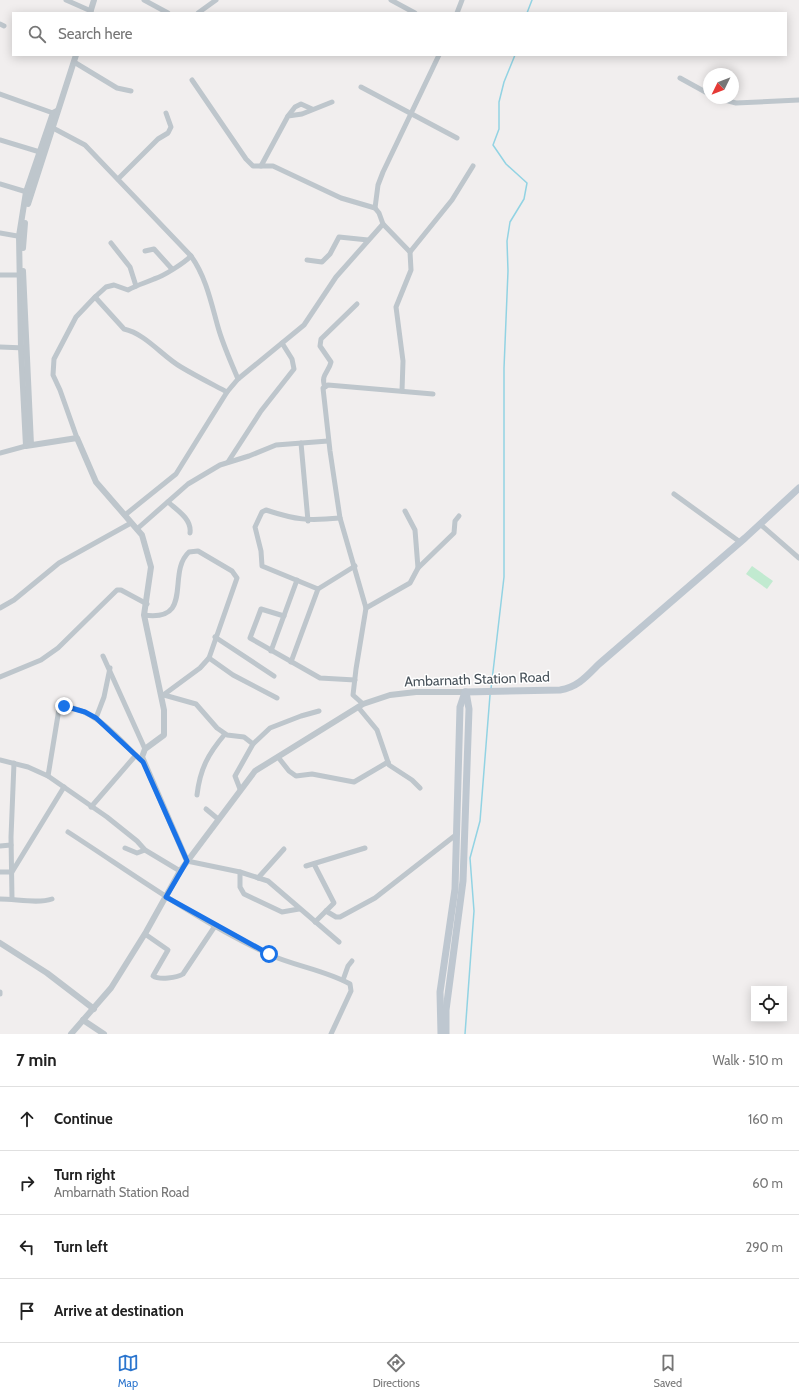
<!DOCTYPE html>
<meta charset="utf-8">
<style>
body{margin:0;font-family:Cabin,sans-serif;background:#f2f2f2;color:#222}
.controls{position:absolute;right:12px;bottom:12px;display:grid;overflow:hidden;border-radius:0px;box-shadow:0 2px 10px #0003}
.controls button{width:36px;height:36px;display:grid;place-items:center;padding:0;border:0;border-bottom:1px solid #e0e0e0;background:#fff;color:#222;font:20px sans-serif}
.compass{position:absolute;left:703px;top:68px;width:36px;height:36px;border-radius:50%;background:#fff;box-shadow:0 2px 10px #0003;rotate:227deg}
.stop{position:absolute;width:12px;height:12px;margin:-9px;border:3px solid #1a73e8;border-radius:50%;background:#fff}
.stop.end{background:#1a73e8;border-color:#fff;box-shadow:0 1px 4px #0008}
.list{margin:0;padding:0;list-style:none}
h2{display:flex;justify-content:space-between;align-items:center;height:52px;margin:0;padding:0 16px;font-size:17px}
h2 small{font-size:13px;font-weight:400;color:#767676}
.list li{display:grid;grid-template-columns:26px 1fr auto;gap:12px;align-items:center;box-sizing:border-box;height:64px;padding:0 16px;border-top:1px solid #e0e0e0}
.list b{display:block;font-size:15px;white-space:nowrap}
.list p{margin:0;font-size:13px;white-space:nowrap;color:#767676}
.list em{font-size:13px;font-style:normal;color:#767676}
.icon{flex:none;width:22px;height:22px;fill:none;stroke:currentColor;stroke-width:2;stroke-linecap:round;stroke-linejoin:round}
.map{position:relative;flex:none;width:799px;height:1034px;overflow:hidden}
.search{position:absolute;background:#fff;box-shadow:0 2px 10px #0003;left:12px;right:12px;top:12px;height:44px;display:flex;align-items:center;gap:10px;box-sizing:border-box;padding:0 14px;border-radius:0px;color:#767676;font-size:15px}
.sheet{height:308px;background:#fff}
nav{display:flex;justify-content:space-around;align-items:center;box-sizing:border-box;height:56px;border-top:1px solid #e0e0e0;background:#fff;font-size:11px;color:#767676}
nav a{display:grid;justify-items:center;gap:2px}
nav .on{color:#2b75ce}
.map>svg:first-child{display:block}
.green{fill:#c1ead0}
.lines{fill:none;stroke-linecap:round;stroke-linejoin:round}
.stream{stroke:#92d3e3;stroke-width:1.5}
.minor{stroke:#bec6cc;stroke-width:5}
.tertiary{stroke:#bec6cc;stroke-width:6}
.secondary{stroke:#bec7d0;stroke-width:7}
.route{stroke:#1a73e8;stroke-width:5}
.labels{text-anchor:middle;stroke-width:3;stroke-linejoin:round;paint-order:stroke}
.street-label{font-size:14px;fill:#48525a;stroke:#fff}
</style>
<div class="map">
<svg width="799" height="1034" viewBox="0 0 799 1034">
<rect width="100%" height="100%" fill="#f1eeee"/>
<path class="green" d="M752 566 773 581 767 589 746 574Z"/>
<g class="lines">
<g class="stream">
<path d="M527 13 532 0"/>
<path d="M491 689 504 577V368L508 271 507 241 510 222 524 199 527 183 506 164 493 145 499 129V102L504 82 515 55"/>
<path d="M465 1034 474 911 470 858 480 821 490 695"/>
</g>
<g class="minor">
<path d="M66 0 91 11"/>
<path d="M144 0 168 13"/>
<path d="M391 0 415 13"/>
<path d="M198 13 216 0"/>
<path d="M457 13 462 0"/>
<path d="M0 24 4 26"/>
<path d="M74 62 117 88 131 91"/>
<path d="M680 78 709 94"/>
<path d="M192 80 246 159 253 166H261"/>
<path d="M361 87 457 138"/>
<path d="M0 94 53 113"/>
<path d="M717 98 736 103 799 100"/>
<path d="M288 116 295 107 301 104 312 109"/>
<path d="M53 128 85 145 191 256C206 277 211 302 218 327 223 345 231 362 238 379"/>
<path d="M0 140 43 153"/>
<path d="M118 179 158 139 168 133 171 127 166 113"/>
<path d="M0 184 30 193"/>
<path d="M375 208 378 185 383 172 439 55"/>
<path d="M383 224 410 252 411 270 396 307 403 361 402 391"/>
<path d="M0 233 23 237"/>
<path d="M111 243 130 267 136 286"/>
<path d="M145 251 154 249 172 269"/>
<path d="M410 252 452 200 473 166"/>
<path d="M307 260 322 262 330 254 339 237 368 240"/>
<path d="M0 275H23"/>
<path d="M95 297 124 329C146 334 162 356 181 367 196 376 212 384 227 392"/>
<path d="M0 347 25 348"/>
<path d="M325 387C320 375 329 372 331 362L320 346 321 339 357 304"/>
<path d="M77 438 60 390 53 375 54 359 76 317 95 297 106 287 114 285 128 290C137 285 145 283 154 279 164 276 184 263 191 256"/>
<path d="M301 443 308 521"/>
<path d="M0 453 26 446"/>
<path d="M228 462 261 411 294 369 292 359 282 343"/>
<path d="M674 494 740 542"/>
<path d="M168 502C177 510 192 519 190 533"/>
<path d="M405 511 415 530 418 568"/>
<path d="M125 515 176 474 227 392 238 379 304 325 336 277 383 224 379 213 375 208 341 198 273 166H261L288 116 302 114 332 102"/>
<path d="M340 518C307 521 297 520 266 510L262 512 255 527 261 551 262 566 318 589 355 566"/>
<path d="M760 524 799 558"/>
<path d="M137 529 188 484 220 465 249 456 276 445 328 441"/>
<path d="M0 608 14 600 59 563 131 523"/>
<path d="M366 608 410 583 418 568 454 533 455 521 459 516"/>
<path d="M144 615C195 622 166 573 189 552L198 551 232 571 237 578 209 658 233 675 277 698"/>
<path d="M284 616 261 609 250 638 320 678 355 680"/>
<path d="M215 637 274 676"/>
<path d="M271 651 297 580"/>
<path d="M103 656 145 749"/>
<path d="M291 662 318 589"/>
<path d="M0 677 41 660 58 648 117 590H121L147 604"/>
<path d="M164 695 196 704 217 728 227 735 244 737 253 744 270 728 301 716 319 711"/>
<path d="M162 696 200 668 209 658"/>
<path d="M363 704 353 695 356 669 366 608 340 518 330 451 323 388 328 385 433 394"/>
<path d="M358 707 377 730 389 765 412 780 420 788"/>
<path d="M96 718 104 697 110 668"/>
<path d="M278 757 289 771 296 776 312 774 354 782 388 762"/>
<path d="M0 760 28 767 48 776 107 817 137 841 145 850 180 871"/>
<path d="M48 776 59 709 62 706C97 709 119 740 143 762"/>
<path d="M240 789 235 776 253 744"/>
<path d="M197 795C200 769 208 754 225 734"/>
<path d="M91 807 136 755"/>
<path d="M206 809 218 819"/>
<path d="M68 832C133 874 197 921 268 954 294 966 325 970 350 984L351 991 331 1034"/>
<path d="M0 846 11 845"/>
<path d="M125 848 137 853 145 850"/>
<path d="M187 861 240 872 268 881 339 942"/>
<path d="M314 864 334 903 315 922"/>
<path d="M306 866 365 848"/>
<path d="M0 872H12L64 787"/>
<path d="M240 872V887L244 894 282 912 299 909"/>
<path d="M258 878 284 849"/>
<path d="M0 899C16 899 38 904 52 899"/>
<path d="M12 899 11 837 14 763"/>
<path d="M326 911 336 917H340L375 898 457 834"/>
<path d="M145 934 168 950 153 976C159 980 177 978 183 974L215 926"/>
<path d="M343 980 348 966 352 961"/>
<path d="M0 992V994"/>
</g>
<g class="tertiary">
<path d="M90 13 94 0"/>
<path d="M57 111 53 113 26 192 19 236 21 348 26 446 77 438 96 482 142 535 151 567 144 615 164 710V735L145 749 142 757 187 861"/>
<path d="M28 204 76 55"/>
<path d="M23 248 25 223"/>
<path d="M23 271 31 445"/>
<path d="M0 943 47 973 94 1009"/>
<path d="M83 1020 104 1034"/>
<path d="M71 1034 111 988 146 932 180 871 255 771 363 704 390 695 416 692H465"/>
</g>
<g class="secondary">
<path d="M465 692 560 690C578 687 587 676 599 664L745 538 799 488"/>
<path d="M441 1034 440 992 455 889 460 707 465 692"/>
<path d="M446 1034V1010L463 881 469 709 466 692"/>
</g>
</g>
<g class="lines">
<path class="route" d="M64 706 85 712 96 718 143 762 187 861 166 897 269 954"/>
</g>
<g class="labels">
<g class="street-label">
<text transform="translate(477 679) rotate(-2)" y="5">Ambarnath Station Road</text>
</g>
</g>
</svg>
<div class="controls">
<button><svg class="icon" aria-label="locate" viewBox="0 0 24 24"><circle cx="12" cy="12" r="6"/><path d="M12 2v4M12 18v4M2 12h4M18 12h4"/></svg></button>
</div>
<svg class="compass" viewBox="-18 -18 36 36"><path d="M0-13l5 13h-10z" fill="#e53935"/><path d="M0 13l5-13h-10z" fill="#767676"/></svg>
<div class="stop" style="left:269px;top:954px"></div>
<div class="stop end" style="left:64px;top:706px"></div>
<div class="search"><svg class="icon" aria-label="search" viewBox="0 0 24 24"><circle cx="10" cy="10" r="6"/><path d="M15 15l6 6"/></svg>Search here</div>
</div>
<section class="sheet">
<h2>7 min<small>Walk · 510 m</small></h2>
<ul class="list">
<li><svg class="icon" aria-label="ahead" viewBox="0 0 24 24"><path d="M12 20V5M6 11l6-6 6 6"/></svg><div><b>Continue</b></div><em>160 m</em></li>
<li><svg class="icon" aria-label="right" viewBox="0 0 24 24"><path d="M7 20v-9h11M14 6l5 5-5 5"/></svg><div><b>Turn right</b><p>Ambarnath Station Road</p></div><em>60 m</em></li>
<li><svg class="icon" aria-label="left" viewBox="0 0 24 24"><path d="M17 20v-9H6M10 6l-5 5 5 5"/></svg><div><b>Turn left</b></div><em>290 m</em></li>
<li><svg class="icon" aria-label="arrive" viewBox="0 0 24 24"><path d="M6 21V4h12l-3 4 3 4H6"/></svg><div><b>Arrive at destination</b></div></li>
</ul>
</section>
<nav>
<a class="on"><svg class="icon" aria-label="map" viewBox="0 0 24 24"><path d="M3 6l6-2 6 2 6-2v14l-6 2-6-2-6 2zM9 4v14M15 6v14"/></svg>Map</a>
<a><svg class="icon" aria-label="directions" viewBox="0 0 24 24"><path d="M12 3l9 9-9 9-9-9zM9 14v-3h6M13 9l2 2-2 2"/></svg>Directions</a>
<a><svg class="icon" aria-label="saved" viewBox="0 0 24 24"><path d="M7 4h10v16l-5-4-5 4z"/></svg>Saved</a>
</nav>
